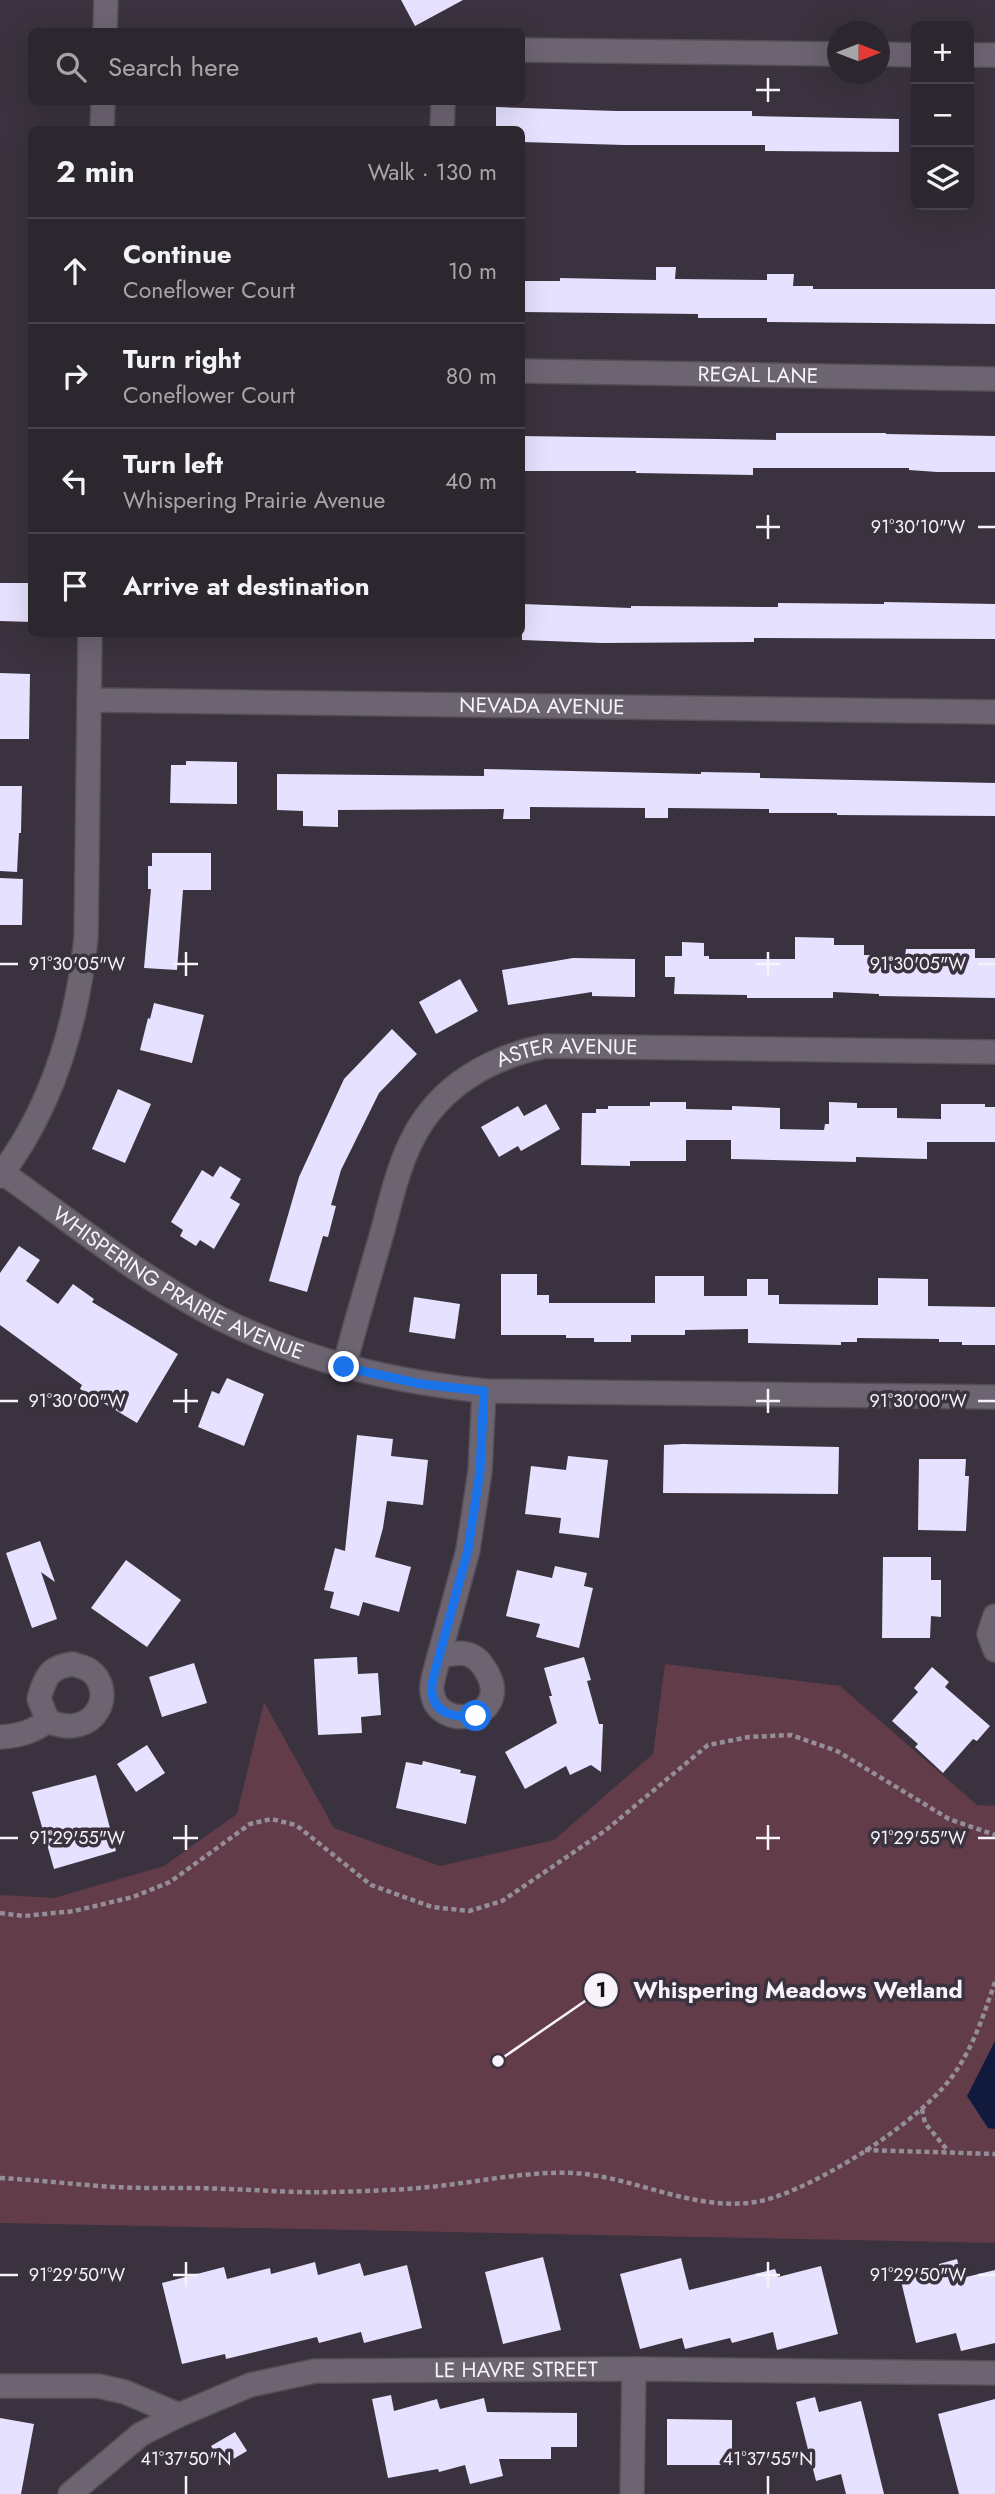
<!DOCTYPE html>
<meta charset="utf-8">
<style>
body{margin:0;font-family:Jost,sans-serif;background:#342e36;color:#f1f3f6}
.controls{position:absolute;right:21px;top:21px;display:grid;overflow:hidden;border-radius:10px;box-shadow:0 7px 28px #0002}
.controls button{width:63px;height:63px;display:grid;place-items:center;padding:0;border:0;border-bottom:2px solid #48434a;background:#2c262e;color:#f1f3f6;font:35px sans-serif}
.compass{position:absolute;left:827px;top:21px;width:63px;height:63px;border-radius:50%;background:#2c262e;box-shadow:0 7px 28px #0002;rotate:90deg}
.stop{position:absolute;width:21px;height:21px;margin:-16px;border:5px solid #1a73e8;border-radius:50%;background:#fff}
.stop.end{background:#1a73e8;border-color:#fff;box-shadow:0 2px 7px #0008}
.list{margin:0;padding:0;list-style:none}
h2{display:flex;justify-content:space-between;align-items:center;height:91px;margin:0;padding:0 28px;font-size:30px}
h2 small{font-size:23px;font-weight:400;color:#a6a5aa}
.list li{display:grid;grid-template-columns:46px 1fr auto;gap:21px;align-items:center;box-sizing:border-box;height:105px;padding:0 28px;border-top:2px solid #48434a}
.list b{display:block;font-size:26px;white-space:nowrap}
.list p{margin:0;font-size:23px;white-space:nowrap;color:#a6a5aa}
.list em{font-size:23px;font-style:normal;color:#a6a5aa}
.icon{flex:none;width:38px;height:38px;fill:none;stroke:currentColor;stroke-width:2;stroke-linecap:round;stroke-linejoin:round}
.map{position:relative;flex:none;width:995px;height:2494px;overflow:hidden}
.search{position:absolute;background:#2c262e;box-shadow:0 7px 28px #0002;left:28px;top:28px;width:497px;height:77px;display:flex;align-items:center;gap:18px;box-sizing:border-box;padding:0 24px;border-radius:10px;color:#a6a5aa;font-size:26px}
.panel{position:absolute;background:#2c262e;box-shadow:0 7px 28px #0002;left:28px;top:126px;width:497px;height:511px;border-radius:10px}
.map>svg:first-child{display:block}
.green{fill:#623c49}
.water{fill:#111a3c}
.building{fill:#e5e1fe}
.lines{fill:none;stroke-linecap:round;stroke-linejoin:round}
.street-casing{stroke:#554e58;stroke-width:26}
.path{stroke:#948e98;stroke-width:4.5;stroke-dasharray:5 3.5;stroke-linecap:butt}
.street{stroke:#6d6472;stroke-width:23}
.route{stroke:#1a73e8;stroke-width:9}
.ticks{fill:none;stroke:#f8f3fb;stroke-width:2.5}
.labels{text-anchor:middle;stroke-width:7;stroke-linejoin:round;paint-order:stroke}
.street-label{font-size:21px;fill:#f8f3fb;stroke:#3a323e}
.ticks-label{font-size:18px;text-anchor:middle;fill:#f8f3fb;stroke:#3a323e;stroke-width:7;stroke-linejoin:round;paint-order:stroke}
.leader{fill:none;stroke:#f8f3fb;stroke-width:2.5}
.callout-dot{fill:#f8f3fb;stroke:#3a323e;stroke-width:2.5}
.mark-label{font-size:21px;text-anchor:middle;font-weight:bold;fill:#111}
.callout-label{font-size:23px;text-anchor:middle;font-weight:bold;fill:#f8f3fb;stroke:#3a323e;stroke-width:7;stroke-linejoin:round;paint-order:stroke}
</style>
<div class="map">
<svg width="995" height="2494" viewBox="0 0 995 2494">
<rect width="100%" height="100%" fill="#3a323e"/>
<path class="green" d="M665 1664 840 1686 977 1805 995 1806V2243L0 2223V1895L54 1898 164 1866 237 1814 264 1702 334 1828 440 1866 554 1840 653 1754Z"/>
<path class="water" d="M995 2041V2129L988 2128 967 2096Z"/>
<g class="building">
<path d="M401 0H463L415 26Z"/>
<path d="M496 107 616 111H752V116L899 119V152L765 151V145H624L522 142V130H496Z"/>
<path d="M656 267H676L675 279 767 280V274H794L793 286H813V289H995V324L767 322V318H698V314L522 312V281H560V278L656 280Z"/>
<path d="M776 433H886V434L995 436V472H937L909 470V468H753V475L636 473V471H522V436L776 440Z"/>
<path d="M0 583H32V622L0 621Z"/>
<path d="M884 602 995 604V639L754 638V642L602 643 522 640V604L631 608V606L778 607V603L884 604Z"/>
<path d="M0 673 30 674 29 739H0Z"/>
<path d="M186 761 237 762V804L170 803 171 765H186Z"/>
<path d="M484 769 701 774V772L760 773V778L995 783V816L837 815V813H769V809L668 808V818H645V808L530 807V819H503L504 809 338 810V827L303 826V811L277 810V774L484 776Z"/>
<path d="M0 786H22L21 833H19L17 872 0 871Z"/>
<path d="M152 853H211V890H183L177 970 144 968 151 889H148V866H152Z"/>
<path d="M0 878 23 879 22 925H0Z"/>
<path d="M795 937 834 938V945H864V955L905 956 906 949H975V958H995V998L879 996V994L833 992V998H747V995L674 994 675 977H665V956H682V942L704 943V956H709V959H795Z"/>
<path d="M573 958 635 959V997L592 996V992L508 1005 502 970Z"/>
<path d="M460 979 478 1011 436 1034 419 1002Z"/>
<path d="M154 1003 204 1015 192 1063 140 1050 148 1018 150 1019Z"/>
<path d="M392 1029 417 1054 379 1093 341 1170 331 1205 336 1206 328 1237 323 1236 307 1292 269 1281 299 1177 344 1079Z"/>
<path d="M118 1089 151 1104 125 1163 92 1149Z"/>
<path d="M650 1102H686V1109L732 1110V1106L780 1108V1129L824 1130 825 1124H829V1102L857 1103V1108H897V1118L941 1119V1104H985V1107H995V1142H927V1159L856 1157V1162L731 1159V1140H686V1161H630V1166L581 1165 582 1113H596V1109H608V1106H650Z"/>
<path d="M546 1104 560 1129 521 1151 518 1146 499 1157 481 1127 518 1106 524 1116Z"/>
<path d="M220 1166 241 1179 230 1198 240 1204 214 1249 200 1240 196 1246 180 1236 183 1230 171 1222 202 1170 213 1177Z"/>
<path d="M19 1246 40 1260 26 1281 58 1304 73 1284 94 1299 92 1302 178 1354 137 1423 80 1389 82 1385 0 1325V1273Z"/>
<path d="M501 1274H537V1295H549V1303H655V1276H704V1296H747V1279H768V1295H779V1304L878 1305V1278L928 1279V1306L995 1307V1345H962V1342H939V1339L857 1338V1342H841V1345L748 1343V1329L685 1330V1335H631V1342H594V1338H566V1335H501Z"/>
<path d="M414 1297 460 1304 455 1339 409 1332Z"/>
<path d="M227 1378 264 1394 244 1446 198 1427 212 1391 219 1394Z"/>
<path d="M357 1435 393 1439 391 1456 428 1460 423 1505 387 1501 383 1528 375 1557 411 1567 399 1612 363 1602 359 1616 330 1608 334 1592 324 1590 335 1548 345 1551Z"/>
<path d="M683 1444 839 1447 838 1494 663 1493 664 1445Z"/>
<path d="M568 1456 608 1460 599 1538 559 1533 561 1518 525 1514 531 1466 566 1470Z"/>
<path d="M919 1459H966L965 1476H969L966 1531 918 1530Z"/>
<path d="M40 1541 55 1582 41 1572 57 1619 32 1628 6 1553Z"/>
<path d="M883 1557H931V1580H941V1617L931 1616 930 1638H882Z"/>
<path d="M126 1560 181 1600 147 1647 91 1608Z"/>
<path d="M555 1566 587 1573 584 1586 593 1588 579 1648 536 1637 540 1624 506 1616 517 1570 552 1578Z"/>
<path d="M357 1657 358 1674 378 1673 381 1715 361 1717 362 1733 318 1735 314 1659Z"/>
<path d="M584 1657 591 1680 587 1681 599 1724H603L601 1772 591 1765 570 1775 566 1766 525 1789 505 1752 557 1723 549 1696H552L544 1668Z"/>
<path d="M194 1663 207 1703 162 1717 149 1677Z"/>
<path d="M932 1667 949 1682 945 1687 990 1726 977 1741 973 1739 943 1773 915 1747 918 1744 892 1721 918 1692 914 1688Z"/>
<path d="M147 1745 165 1773 136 1792 117 1764Z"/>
<path d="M423 1761 461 1770 460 1773 476 1776 466 1824 396 1808 406 1762 422 1765Z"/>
<path d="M96 1775 116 1851 54 1869 32 1792Z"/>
<path d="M543 2257 561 2330 503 2344 485 2272Z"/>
<path d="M681 2258 689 2290 775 2269 778 2277 821 2266 838 2334 777 2350 773 2332 732 2343 730 2338 685 2349 682 2338 640 2349 620 2274Z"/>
<path d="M957 2259 962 2278 995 2270V2343L961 2351 956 2333 916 2343 900 2277 940 2267 939 2264Z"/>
<path d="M315 2262 318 2275 360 2263 364 2276 407 2265 422 2328 364 2343 361 2332 319 2343 317 2337 226 2359 225 2354 182 2364 162 2283 224 2267 227 2279 270 2268 271 2274Z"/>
<path d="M391 2395 394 2411 437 2399 440 2409 484 2398 487 2412 577 2413V2447H551V2459H499L503 2476 470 2484 465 2465 439 2472 438 2469 388 2478 372 2399Z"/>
<path d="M815 2397 819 2412 861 2401 884 2494H846L841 2474 816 2481 796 2402Z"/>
<path d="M995 2399V2494H959L938 2414Z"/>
<path d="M0 2418 34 2424 21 2494H0Z"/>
<path d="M667 2419 732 2420V2465H667Z"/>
<path d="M235 2432 247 2451 223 2465 211 2446Z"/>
</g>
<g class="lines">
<g class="street-casing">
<g id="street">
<path d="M105 32 106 0"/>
<path d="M522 50 838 54"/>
<path d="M880 54 916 55"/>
<path d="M969 55H995"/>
<path d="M102 130 103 102"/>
<path d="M442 130 443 102"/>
<path id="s1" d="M522 371 995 379"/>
<path id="s2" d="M89 700 995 712"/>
<path id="s3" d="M3 1173C73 1223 142 1279 219 1318 306 1361 389 1381 484 1391L995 1397"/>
<path d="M0 1176C52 1108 77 1023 86 938L90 634"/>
<path id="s4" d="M344 1367C356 1322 369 1278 382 1233 391 1200 398 1166 414 1136 441 1085 491 1057 546 1046L995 1052"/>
<path d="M995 1616 989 1634 995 1650"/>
<path d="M440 1656C458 1652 472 1650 483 1666 520 1718 436 1736 432 1691 431 1686 433 1680 434 1675L468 1550 480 1471 484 1391"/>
<path d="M73 1664C78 1666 85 1667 89 1670 118 1690 96 1742 48 1721L39 1699C45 1677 49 1667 73 1664Z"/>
<path d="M0 1737C19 1736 32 1732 48 1721"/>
<path d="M0 2386H98L125 2392 179 2415"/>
<path id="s5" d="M70 2494 141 2434 179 2415 250 2385 315 2371 634 2369 995 2373"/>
<path d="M632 2494 634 2369"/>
</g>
</g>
<g class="path">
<path d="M0 1913 24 1916 74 1911 133 1897 170 1882 250 1824 271 1819 296 1825 371 1885 432 1907 469 1911 502 1901 555 1865 606 1830 708 1745 749 1737 791 1735 837 1751 949 1819 995 1835"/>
<path d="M922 2109 925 2123 948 2151"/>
<path d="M865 2150 995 2154"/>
<path d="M0 2178C39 2180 77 2185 116 2187 153 2189 190 2187 226 2189 261 2190 297 2193 331 2192 370 2191 409 2190 447 2185 488 2180 532 2171 574 2173 640 2177 708 2220 775 2197 829 2179 928 2117 958 2068 975 2042 985 2011 995 1982"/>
</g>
<use href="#street" class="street"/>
</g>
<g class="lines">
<path class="route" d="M344 1367 421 1384 484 1391 480 1471 468 1550 434 1675C433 1680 431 1687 432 1692 434 1715 458 1718 476 1716"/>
</g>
<path class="ticks" d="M768 78V102M756 90H780M768 515V539M756 527H780M978 527H995M186 952V976M768 952V976M0 964H18M173 964H198M756 964H780M978 964H995M186 1389V1413M768 1389V1413M0 1401H18M173 1401H198M756 1401H780M978 1401H995M186 1825V1850M768 1825V1850M0 1838H18M173 1838H198M756 1838H780M978 1838H995M186 2262V2287M768 2262V2287M0 2275H18M173 2275H198M756 2275H780M978 2275H995M186 2476V2494M768 2476V2494"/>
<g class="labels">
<g class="street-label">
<text dy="7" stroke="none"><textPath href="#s1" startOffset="236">REGAL LANE</textPath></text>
<text dy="7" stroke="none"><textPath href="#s2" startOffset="453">NEVADA AVENUE</textPath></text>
<text dy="7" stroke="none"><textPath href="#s4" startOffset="427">ASTER AVENUE</textPath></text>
<text dy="7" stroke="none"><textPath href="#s3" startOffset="208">WHISPERING PRAIRIE AVENUE</textPath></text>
<text dy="7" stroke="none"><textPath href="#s5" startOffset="480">LE HAVRE STREET</textPath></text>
</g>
</g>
<g class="ticks-label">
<text x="918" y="533">91°30'10"W</text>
<text x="77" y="970">91°30'05"W</text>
<text x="918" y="970">91°30'05"W</text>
<text x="918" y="1407">91°30'00"W</text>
<text x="77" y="1407">91°30'00"W</text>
<text x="918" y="1844">91°29'55"W</text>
<text x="77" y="1844">91°29'55"W</text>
<text x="77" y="2281">91°29'50"W</text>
<text x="918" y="2281">91°29'50"W</text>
<text x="186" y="2465">41°37'50"N</text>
<text x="768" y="2465">41°37'55"N</text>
</g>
<path class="leader" d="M498 2061L601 1990"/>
<g class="callout-dot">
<circle cx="498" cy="2061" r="7"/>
<circle cx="601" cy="1990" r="18"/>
</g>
<g class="mark-label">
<text x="601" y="1997">1</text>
</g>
<g class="callout-label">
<text x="798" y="1998">Whispering Meadows Wetland</text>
</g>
</svg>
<div class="controls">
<button>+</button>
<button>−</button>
<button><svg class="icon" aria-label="layers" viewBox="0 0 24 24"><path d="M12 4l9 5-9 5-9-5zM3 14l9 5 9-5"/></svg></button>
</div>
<svg class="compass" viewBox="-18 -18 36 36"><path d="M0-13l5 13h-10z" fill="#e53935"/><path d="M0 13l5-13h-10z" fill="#a6a5aa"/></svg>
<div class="stop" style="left:476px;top:1716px"></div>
<div class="stop end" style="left:344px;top:1367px"></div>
<div class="search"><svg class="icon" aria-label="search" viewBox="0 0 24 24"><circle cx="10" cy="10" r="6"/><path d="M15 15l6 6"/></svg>Search here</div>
<section class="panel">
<h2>2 min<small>Walk · 130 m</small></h2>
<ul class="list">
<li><svg class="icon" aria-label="ahead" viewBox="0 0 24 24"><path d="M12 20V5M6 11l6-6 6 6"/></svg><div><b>Continue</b><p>Coneflower Court</p></div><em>10 m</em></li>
<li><svg class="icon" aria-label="right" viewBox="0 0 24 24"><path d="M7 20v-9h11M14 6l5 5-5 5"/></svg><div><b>Turn right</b><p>Coneflower Court</p></div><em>80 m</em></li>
<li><svg class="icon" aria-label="left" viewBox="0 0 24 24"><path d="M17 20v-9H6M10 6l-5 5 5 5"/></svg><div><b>Turn left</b><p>Whispering Prairie Avenue</p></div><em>40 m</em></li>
<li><svg class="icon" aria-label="arrive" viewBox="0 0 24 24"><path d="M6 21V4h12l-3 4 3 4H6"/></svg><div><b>Arrive at destination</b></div></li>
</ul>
</section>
</div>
